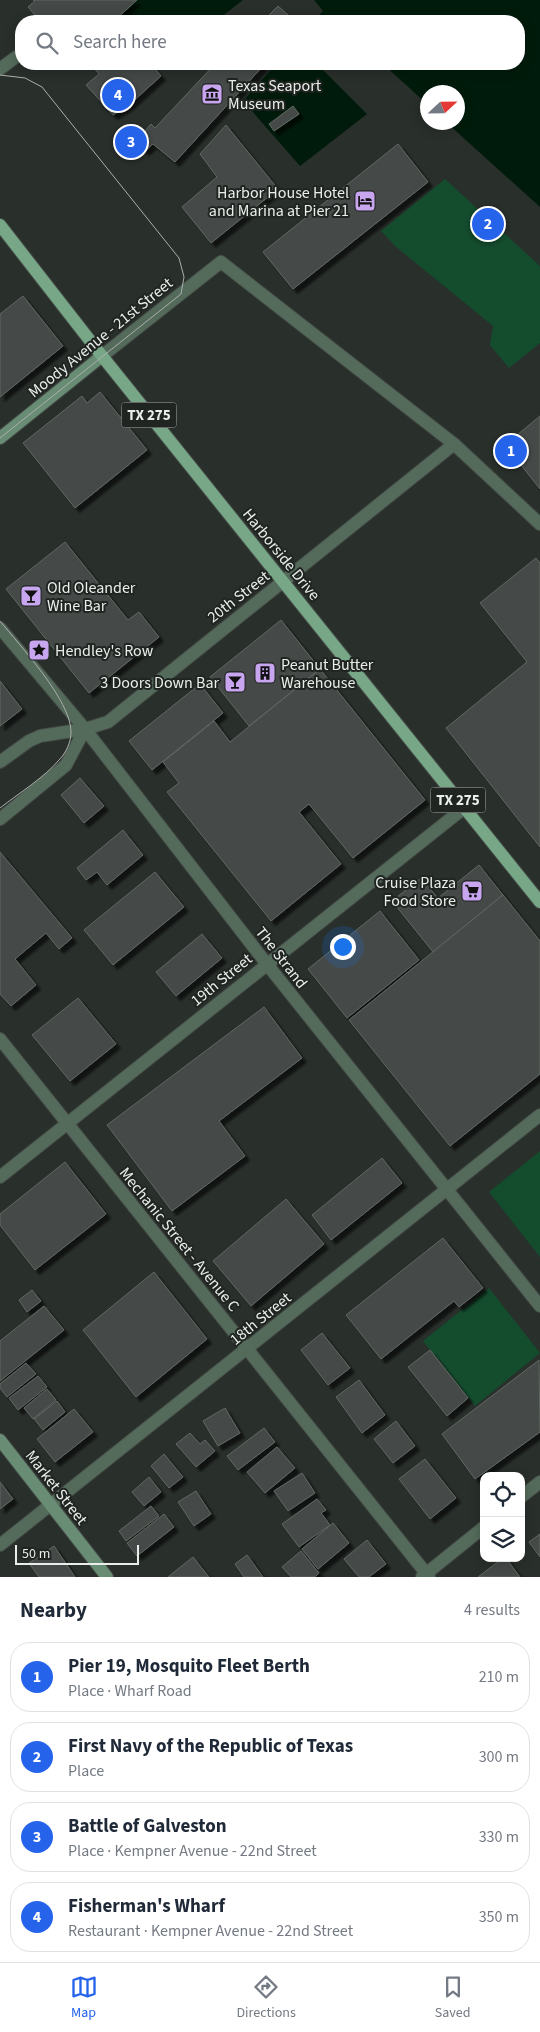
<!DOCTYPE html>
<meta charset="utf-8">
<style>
body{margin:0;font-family:"Source Sans 3",sans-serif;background:#f6f6f7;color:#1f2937}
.controls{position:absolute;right:15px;bottom:15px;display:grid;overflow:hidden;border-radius:10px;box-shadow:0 2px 12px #0003}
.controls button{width:45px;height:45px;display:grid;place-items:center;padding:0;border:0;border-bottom:1px solid #e0e1e3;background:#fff;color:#1f2937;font:25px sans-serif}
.compass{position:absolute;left:420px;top:85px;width:45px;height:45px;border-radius:50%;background:#fff;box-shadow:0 2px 12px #0003;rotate:68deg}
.scale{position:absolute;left:15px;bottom:12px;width:124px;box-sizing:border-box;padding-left:5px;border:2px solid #eaeeeb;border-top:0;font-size:14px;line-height:18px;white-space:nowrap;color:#eaeeeb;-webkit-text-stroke:4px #202521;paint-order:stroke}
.you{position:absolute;left:342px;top:946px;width:18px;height:18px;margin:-12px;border:4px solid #fff;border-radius:50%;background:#1a73e8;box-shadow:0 0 0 8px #1a73e833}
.badge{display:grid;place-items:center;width:32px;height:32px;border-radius:50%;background:#2563eb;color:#fff;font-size:16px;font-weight:700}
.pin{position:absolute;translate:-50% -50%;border:2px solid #fff;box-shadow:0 1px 5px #0006}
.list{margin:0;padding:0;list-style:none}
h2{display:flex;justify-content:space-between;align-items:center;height:65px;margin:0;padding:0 20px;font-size:21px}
h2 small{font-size:16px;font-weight:400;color:#747a83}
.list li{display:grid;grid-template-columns:32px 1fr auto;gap:15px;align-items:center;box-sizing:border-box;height:70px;margin:0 10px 10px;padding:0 10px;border:1px solid #e0e1e3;border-radius:20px}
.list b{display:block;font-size:19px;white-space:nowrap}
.list p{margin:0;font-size:16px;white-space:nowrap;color:#747a83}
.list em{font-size:16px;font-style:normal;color:#747a83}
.icon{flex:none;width:28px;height:28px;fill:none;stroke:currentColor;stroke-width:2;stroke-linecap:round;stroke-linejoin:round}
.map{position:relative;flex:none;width:540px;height:1577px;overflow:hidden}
.search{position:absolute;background:#fff;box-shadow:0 2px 12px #0003;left:15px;right:15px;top:15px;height:55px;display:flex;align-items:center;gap:12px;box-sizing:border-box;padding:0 18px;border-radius:20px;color:#747a83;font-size:19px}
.sheet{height:385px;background:#fff}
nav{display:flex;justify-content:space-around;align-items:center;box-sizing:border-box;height:70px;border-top:1px solid #e0e1e3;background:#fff;font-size:14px;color:#747a83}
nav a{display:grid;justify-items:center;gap:2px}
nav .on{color:#2563eb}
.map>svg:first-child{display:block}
.green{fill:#144c2e}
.water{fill:#001b0b}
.building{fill:#444a46;stroke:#616863;filter:url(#shadow)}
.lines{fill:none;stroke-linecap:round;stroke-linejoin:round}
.minor-casing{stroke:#444a46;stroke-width:14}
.tertiary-casing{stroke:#444a46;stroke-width:14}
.secondary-casing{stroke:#444a46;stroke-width:14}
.primary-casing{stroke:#444a46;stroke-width:14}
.minor{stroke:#546b5b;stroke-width:12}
.tertiary{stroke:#546b5b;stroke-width:12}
.secondary{stroke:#688c74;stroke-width:12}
.primary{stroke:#77a787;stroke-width:12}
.tram{stroke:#abafac;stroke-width:1}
.labels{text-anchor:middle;stroke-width:4;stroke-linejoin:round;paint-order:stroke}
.shield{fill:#202521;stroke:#adb2ae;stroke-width:1}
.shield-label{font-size:15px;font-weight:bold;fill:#eaeeeb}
.poi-label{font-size:16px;fill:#eaeeeb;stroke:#202521;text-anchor:start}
.street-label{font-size:16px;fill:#eaeeeb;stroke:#202521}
</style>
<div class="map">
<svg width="540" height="1577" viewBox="0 0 540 1577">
<defs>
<filter id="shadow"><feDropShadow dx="4.5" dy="4.5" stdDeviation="1" flood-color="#0009"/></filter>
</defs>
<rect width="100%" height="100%" fill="#292f2b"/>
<g class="green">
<path d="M445 179 540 266V343L509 368 490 345 493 326 395 246 381 231Z"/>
<path d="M540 1151V1257L489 1192Z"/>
<path d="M489 1288 540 1353 475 1406 423 1341Z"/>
</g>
<g class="water">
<path d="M88 0H243L216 21H106Z"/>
<path d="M314 0H540V207L447 123 458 122V92H428L427 104 383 64H519V21H314L323 11Z"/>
<path d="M276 64H328L323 70 367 114 300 166 243 101Z"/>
</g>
<g class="building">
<path d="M33 0H137L114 21H40L28 7 35 1Z"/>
<path d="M278 6 295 21H263Z"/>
<path d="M90 64H151L161 76 129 105 113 115 86 85 99 74Z"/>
<path d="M215 64H265L175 162 153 144 145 151 135 143 151 124 155 128Z"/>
<path d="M293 106 299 114 274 131 269 124Z"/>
<path d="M226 125 278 189 211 243 182 207 217 177 200 154Z"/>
<path d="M398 144 428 182 293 289 263 252Z"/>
<path d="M23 296 63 346 0 397V314Z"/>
<path d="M100 392 147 450 75 508 23 443 82 396 87 403Z"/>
<path d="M540 416V489L505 445Z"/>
<path d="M65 542 128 620 139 612 159 637 89 693 6 589Z"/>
<path d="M536 558 540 563V847L446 728 527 662 480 603Z"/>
<path d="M281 620 320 669 249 726 210 677Z"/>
<path d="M320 669 425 800 353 858 309 804 299 812 341 864 271 921 167 792 179 783 163 762 214 721 230 742Z"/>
<path d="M0 681 22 709 0 726Z"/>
<path d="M200 684 223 713 152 770 129 741Z"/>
<path d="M80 778 104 806 84 823 61 795Z"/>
<path d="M123 830 143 855 107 885 97 872 86 880 77 868Z"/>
<path d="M0 852 72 938 59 949 46 933 15 959 36 985 11 1006 0 994Z"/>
<path d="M479 865 503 895 433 952 392 901 421 878 438 898Z"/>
<path d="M155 872 184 907 113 965 84 930Z"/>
<path d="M503 895 540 941V1074L450 1146 349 1020Z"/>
<path d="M380 911 419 960 347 1018 308 969Z"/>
<path d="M202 934 222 958 176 996 156 972Z"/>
<path d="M78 998 116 1044 70 1081 32 1035Z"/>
<path d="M264 1007 302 1058 219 1121 245 1156 172 1211 107 1125Z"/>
<path d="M382 1158 402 1183 331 1240 312 1215Z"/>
<path d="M65 1162 106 1214 35 1270 0 1225V1214Z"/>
<path d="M286 1199 324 1244 251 1306 213 1261Z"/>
<path d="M443 1238 483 1288 459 1307 454 1301 381 1359 346 1315Z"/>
<path d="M154 1272 207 1339 136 1397 83 1330Z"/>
<path d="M32 1290 41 1301 27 1312 19 1300Z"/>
<path d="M44 1306 64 1330 0 1381V1341Z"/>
<path d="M322 1333 350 1368 328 1385 301 1350Z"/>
<path d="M430 1350 468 1398 447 1416 408 1367Z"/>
<path d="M539 1360 540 1432 475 1479 442 1434Z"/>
<path d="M26 1363 36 1374 7 1397 0 1388V1384Z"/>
<path d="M38 1376 47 1387 18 1410 9 1398Z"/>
<path d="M359 1380 385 1415 362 1433 336 1397Z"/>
<path d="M47 1389 56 1400 33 1419 24 1408Z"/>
<path d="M57 1401 65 1412 43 1430 34 1419Z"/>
<path d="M225 1408 240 1433 218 1446 203 1421Z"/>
<path d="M74 1409 93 1432 55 1462 37 1439Z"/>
<path d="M396 1421 415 1446 393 1463 374 1439Z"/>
<path d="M264 1428 275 1442 238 1470 227 1456Z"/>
<path d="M190 1433 200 1444 205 1440 215 1451 196 1467 176 1444Z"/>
<path d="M277 1447 295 1468 265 1493 247 1472Z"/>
<path d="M164 1454 183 1477 169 1488 151 1466Z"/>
<path d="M425 1459 456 1498 430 1519 399 1479Z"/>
<path d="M302 1473 315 1493 288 1511 274 1491Z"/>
<path d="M149 1477 161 1492 144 1506 132 1492Z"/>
<path d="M0 1482 13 1499 0 1509Z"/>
<path d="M196 1491 211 1514 194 1526 178 1502Z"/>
<path d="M317 1499 326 1510 321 1513 330 1525 299 1547 282 1524Z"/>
<path d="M151 1506 159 1516 126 1541 119 1531Z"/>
<path d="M164 1514 174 1527 137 1556 127 1543Z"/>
<path d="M333 1523 349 1543 318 1569 302 1549Z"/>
<path d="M540 1534V1557L529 1542Z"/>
<path d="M367 1540 386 1564 369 1577H359L344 1559Z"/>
<path d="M54 1546 75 1577H39L29 1563Z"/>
<path d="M301 1551 319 1573 315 1577H291L282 1567Z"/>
<path d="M247 1555 263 1577H244L235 1564Z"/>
<path d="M193 1557 209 1577H168Z"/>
<path d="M503 1558H506L520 1577H478Z"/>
</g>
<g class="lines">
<g class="minor-casing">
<g id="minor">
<path d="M0 69 16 57"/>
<path d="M102 356 221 262 454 444 540 524"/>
<path d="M0 762 29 741 40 736 85 729 108 722 454 444"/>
<path d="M0 819 66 765 85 729"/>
<path d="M0 1039 429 1577"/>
<path d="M521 1497 540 1482"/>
<path d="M0 1545 540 1115"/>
<path d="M422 1577 484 1527"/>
</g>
</g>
<g class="tertiary-casing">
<g id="tertiary">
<path d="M0 628 85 729 266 963 540 1306"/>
<path d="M0 1177 464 808"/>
</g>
</g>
<g class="secondary-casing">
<g id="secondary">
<path d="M0 438 102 356"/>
<path d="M0 1440 107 1577"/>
</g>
</g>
<g class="primary-casing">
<path id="primary" d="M0 225 102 356 540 902"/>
</g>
<use href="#minor" class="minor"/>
<use href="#tertiary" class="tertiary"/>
<use href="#secondary" class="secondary"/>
<use href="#primary" class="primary"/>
<g class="tram">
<path d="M0 75 25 78 42 87 179 258 184 277 181 294 0 438"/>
<path d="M0 621C20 646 71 700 71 732 71 742 66 753 59 760 44 778 19 793 0 808"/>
</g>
</g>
<defs>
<g id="museum-square" transform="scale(1.125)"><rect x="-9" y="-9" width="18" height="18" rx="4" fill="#c8a5ef" stroke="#202521"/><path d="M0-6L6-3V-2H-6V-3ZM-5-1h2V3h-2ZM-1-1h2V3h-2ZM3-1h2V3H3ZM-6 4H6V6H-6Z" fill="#111"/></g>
<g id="hotel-square" transform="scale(1.125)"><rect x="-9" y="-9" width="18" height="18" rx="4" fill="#c8a5ef" stroke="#202521"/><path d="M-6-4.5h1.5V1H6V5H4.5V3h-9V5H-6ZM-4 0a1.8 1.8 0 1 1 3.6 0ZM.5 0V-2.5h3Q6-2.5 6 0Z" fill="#111"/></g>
<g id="bar-square" transform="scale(1.125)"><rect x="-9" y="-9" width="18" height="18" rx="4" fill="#c8a5ef" stroke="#202521"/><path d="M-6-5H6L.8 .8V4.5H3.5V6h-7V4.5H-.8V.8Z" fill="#111"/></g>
<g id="sight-square" transform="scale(1.125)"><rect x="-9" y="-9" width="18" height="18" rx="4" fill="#c8a5ef" stroke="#202521"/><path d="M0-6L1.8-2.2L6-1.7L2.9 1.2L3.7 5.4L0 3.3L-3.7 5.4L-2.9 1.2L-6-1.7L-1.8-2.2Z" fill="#111"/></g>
<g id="building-square" transform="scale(1.125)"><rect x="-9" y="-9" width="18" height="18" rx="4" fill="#c8a5ef" stroke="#202521"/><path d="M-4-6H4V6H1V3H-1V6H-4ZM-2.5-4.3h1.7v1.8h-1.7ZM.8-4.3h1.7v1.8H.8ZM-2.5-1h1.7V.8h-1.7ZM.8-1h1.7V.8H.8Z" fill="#111"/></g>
<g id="supermarket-square" transform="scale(1.125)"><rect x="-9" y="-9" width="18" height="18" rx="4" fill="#c8a5ef" stroke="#202521"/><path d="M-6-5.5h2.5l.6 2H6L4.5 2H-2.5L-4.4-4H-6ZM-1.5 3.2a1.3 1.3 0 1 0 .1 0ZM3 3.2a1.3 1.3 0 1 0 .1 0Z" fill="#111"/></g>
</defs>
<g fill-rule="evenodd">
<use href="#museum-square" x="212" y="94"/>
<use href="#hotel-square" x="365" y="201"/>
<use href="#bar-square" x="31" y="596"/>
<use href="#sight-square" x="39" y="650"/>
<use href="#building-square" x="265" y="673"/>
<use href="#bar-square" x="235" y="682"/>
<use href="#supermarket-square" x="472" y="891"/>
</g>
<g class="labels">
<g class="shield">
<rect x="121.5" y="402.5" width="55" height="25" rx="4"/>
<rect x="430.5" y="787.5" width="55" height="25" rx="4"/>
</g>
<g class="shield-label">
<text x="149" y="420">TX 275</text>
<text x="458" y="805">TX 275</text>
</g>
<g class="poi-label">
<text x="228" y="91">Texas Seaport<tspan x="228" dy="18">Museum</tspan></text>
<text x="349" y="198" text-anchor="end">Harbor House Hotel<tspan x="349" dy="18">and Marina at Pier 21</tspan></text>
<text x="47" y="593">Old Oleander<tspan x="47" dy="18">Wine Bar</tspan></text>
<text x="55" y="656">Hendley's Row</text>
<text x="281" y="670">Peanut Butter<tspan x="281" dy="18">Warehouse</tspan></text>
<text x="219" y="688" text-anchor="end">3 Doors Down Bar</text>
<text x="456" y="888" text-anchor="end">Cruise Plaza<tspan x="456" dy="18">Food Store</tspan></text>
</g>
<g class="street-label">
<text transform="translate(100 337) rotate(-39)" y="6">Moody Avenue - 21st Street</text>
<text transform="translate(282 554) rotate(51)" y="6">Harborside Drive</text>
<text transform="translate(238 596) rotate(-38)" y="6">20th Street</text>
<text transform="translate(282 957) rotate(52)" y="6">The Strand</text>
<text transform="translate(221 979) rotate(-39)" y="6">19th Street</text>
<text transform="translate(180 1239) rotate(51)" y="6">Mechanic Street - Avenue C</text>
<text transform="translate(260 1318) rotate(-39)" y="6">18th Street</text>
<text transform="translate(57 1487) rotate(52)" y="6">Market Street</text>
</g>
</g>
</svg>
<div class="controls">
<button><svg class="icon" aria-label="locate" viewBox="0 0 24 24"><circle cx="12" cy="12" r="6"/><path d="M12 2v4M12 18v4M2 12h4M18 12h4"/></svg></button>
<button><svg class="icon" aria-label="layers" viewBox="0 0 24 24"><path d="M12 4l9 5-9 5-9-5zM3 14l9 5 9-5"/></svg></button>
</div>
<svg class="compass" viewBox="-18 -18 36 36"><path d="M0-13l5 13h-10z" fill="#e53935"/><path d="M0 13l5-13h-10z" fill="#747a83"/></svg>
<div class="scale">50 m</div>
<div class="you"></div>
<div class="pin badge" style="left:511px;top:451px">1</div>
<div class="pin badge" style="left:488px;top:224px">2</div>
<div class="pin badge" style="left:131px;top:142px">3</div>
<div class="pin badge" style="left:118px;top:95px">4</div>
<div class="search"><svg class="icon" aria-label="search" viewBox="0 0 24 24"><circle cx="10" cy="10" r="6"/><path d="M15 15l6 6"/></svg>Search here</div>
</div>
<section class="sheet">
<h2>Nearby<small>4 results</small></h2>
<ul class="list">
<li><span class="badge">1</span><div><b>Pier 19, Mosquito Fleet Berth</b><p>Place · Wharf Road</p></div><em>210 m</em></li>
<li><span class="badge">2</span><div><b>First Navy of the Republic of Texas</b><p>Place</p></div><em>300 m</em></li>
<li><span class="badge">3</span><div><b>Battle of Galveston</b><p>Place · Kempner Avenue - 22nd Street</p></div><em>330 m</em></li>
<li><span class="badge">4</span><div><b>Fisherman's Wharf</b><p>Restaurant · Kempner Avenue - 22nd Street</p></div><em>350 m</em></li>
</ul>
</section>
<nav>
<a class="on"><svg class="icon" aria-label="map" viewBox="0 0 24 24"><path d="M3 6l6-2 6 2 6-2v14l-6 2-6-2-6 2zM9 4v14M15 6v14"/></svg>Map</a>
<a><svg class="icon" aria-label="directions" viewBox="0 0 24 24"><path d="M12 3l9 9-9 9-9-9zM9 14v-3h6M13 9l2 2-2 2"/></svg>Directions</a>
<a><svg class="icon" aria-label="saved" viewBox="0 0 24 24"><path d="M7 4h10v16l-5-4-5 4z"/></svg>Saved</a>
</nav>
